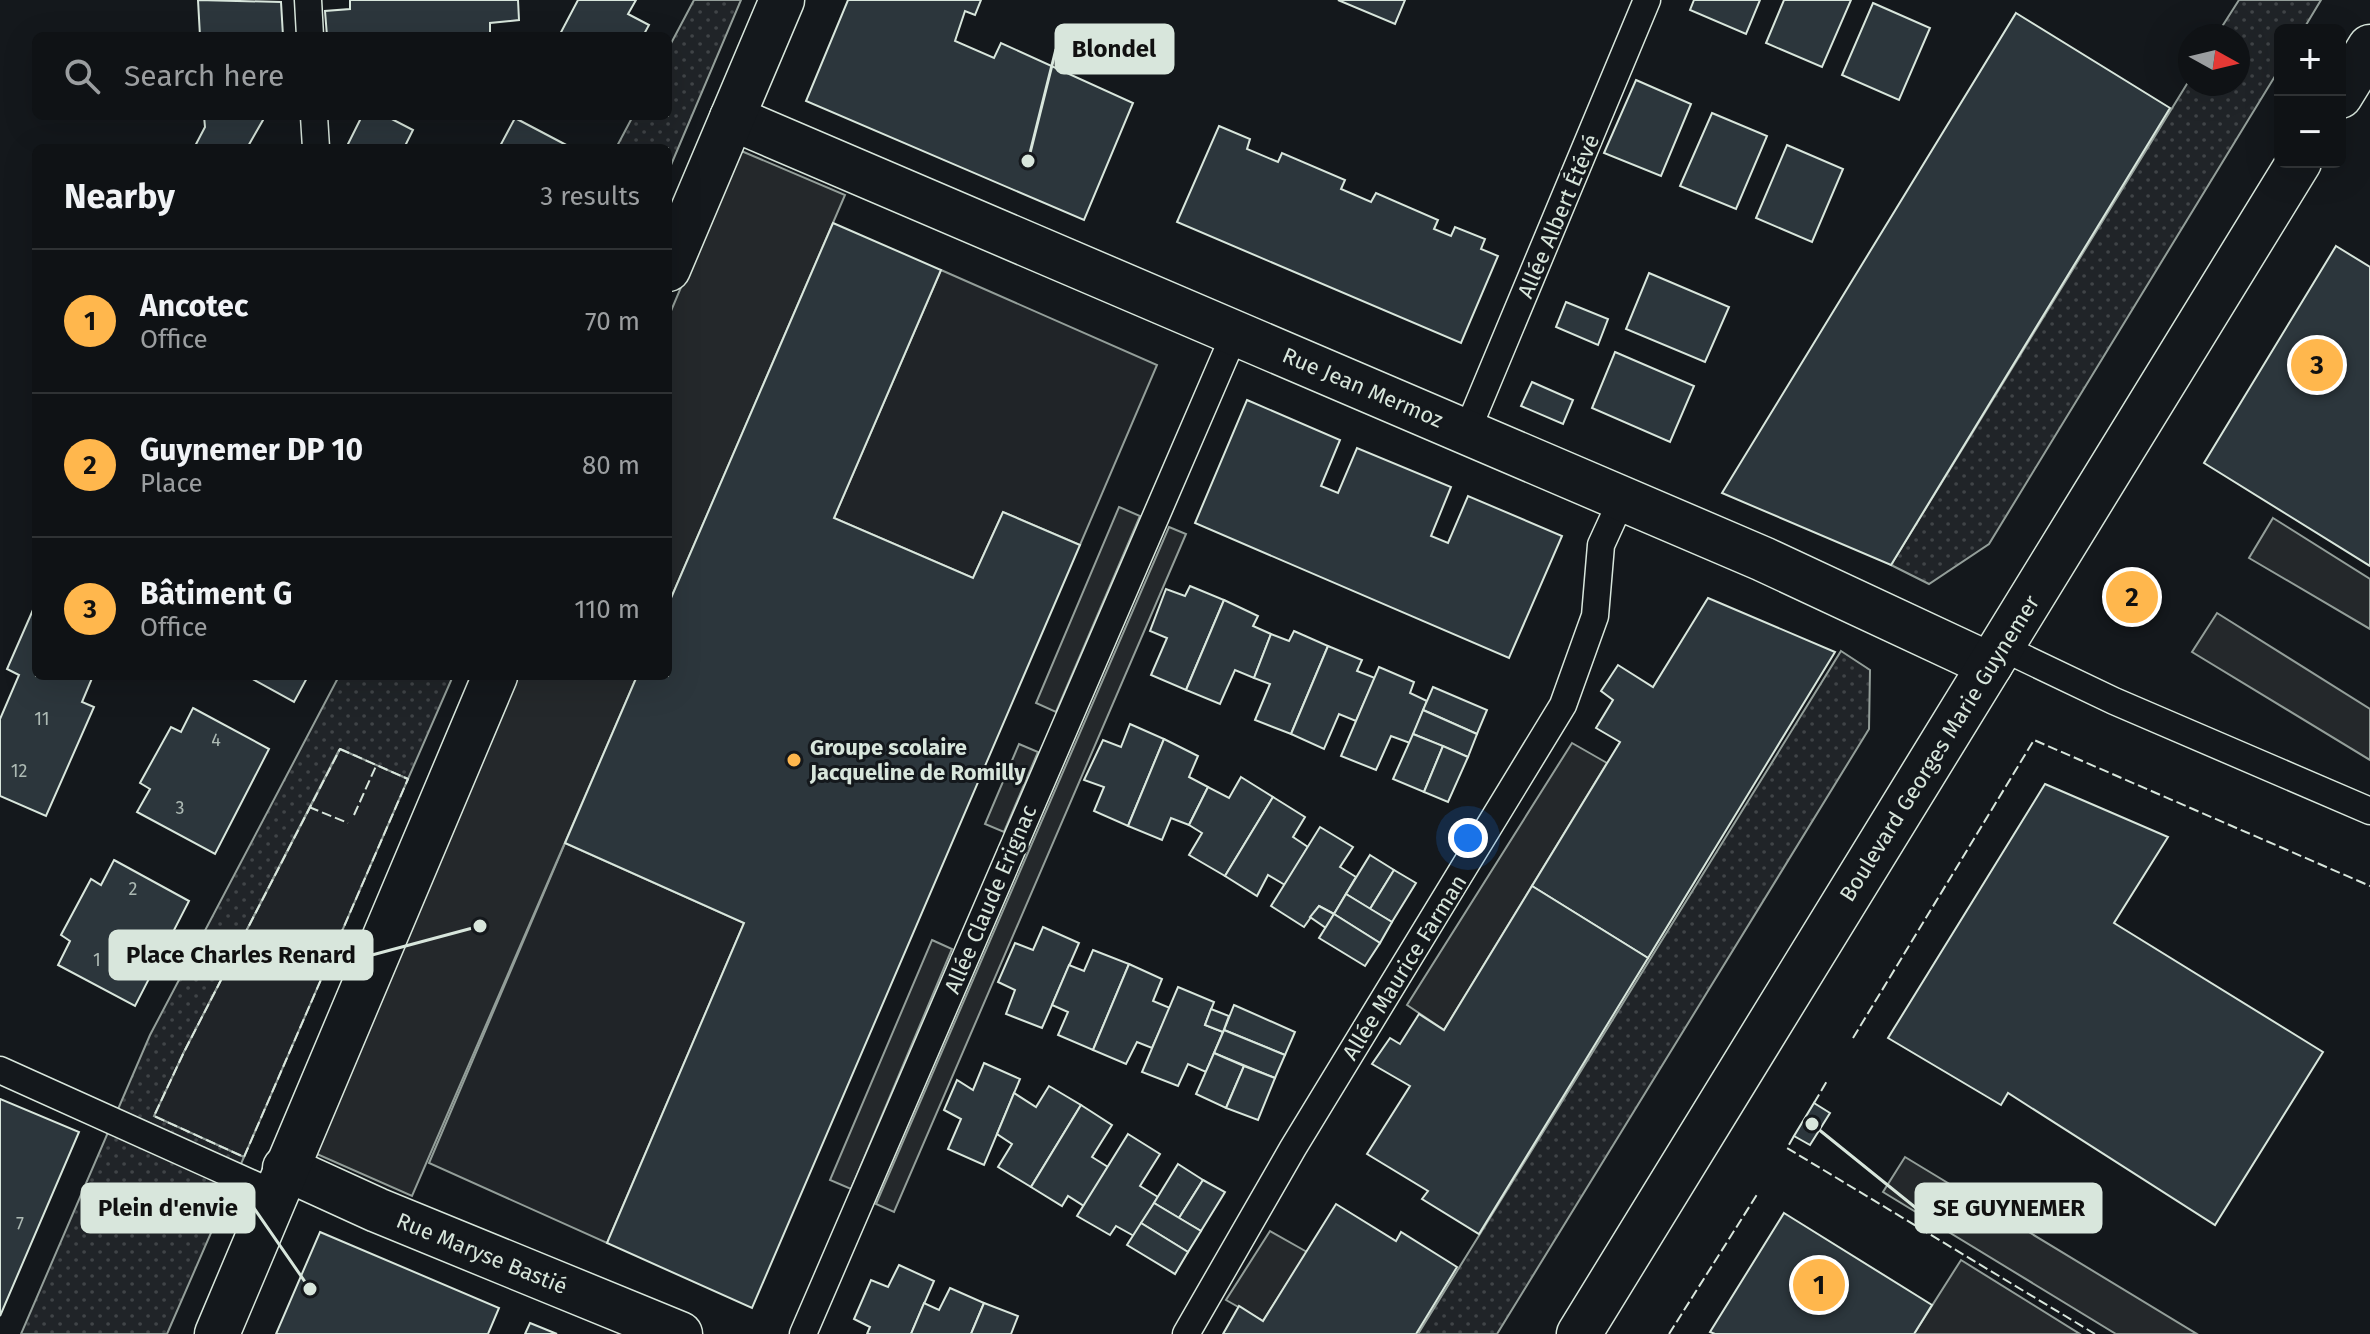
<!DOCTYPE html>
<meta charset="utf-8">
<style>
body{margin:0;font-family:"Fira Sans",sans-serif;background:#181b1e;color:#f1f3f6}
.controls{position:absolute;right:24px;top:24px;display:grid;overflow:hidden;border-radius:12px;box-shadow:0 8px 32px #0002}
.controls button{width:72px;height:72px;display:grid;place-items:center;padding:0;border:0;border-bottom:2px solid #2f3234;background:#0f1215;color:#f1f3f6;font:40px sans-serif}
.compass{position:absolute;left:2178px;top:24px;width:72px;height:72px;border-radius:50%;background:#0f1215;box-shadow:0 8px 32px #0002;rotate:98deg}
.you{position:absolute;left:1468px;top:838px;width:28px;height:28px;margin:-20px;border:6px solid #fff;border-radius:50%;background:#1a73e8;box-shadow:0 0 0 12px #1a73e833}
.badge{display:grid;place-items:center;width:52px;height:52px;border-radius:50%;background:#ffb74d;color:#111;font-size:26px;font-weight:700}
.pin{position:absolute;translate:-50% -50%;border:4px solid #fff;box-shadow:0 2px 8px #0006}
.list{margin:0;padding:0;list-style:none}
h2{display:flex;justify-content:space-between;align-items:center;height:104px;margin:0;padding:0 32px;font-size:34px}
h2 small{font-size:26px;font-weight:400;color:#9b9ea0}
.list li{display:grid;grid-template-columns:52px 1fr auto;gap:24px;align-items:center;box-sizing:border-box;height:144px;padding:0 32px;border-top:2px solid #2f3234}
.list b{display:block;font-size:30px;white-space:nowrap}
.list p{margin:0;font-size:26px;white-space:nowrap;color:#9b9ea0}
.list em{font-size:26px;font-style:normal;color:#9b9ea0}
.icon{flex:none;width:44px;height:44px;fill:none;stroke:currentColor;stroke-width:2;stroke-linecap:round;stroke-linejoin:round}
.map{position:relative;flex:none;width:2370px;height:1334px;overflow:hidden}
.search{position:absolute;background:#0f1215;box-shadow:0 8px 32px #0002;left:32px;top:32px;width:640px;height:88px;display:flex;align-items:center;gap:20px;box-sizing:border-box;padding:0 28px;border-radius:12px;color:#9b9ea0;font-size:30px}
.panel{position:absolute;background:#0f1215;box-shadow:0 8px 32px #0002;left:32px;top:144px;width:640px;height:536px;border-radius:12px}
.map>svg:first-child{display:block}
.grass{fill:url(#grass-dots);stroke:#939e99;stroke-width:2}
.park{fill:#202428;stroke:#939e99;stroke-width:2}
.parking{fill:#24282b;stroke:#939e99;stroke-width:2}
.building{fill:#2c363c;stroke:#d8e6dc;stroke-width:2}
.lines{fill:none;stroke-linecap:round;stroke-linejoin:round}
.service-casing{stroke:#d8e6dc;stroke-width:29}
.minor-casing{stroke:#d8e6dc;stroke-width:47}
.service{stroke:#14181c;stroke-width:26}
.minor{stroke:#14181c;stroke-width:44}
.fence{stroke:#d8e6dc;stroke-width:2;stroke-dasharray:10 4;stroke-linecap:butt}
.poi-dot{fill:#ffb74d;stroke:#14181c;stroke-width:3}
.labels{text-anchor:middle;stroke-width:6;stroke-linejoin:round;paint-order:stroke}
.number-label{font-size:18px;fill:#adbab4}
.street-label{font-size:22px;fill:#d8e6dc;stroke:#14181c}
.poi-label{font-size:22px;font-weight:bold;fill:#d8e6dc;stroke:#14181c;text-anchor:start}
.leader{fill:none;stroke:#d8e6dc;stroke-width:3}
.callout-dot{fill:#d8e6dc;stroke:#14181c;stroke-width:3}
.callout{fill:#d8e6dc;stroke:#d8e6dc;stroke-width:3}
.callout-label{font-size:24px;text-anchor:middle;font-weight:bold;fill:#111}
</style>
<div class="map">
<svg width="2370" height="1334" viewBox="0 0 2370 1334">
<defs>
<pattern id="grass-dots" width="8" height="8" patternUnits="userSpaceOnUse" patternTransform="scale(2)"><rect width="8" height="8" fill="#202428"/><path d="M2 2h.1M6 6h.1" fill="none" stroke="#404447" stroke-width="1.8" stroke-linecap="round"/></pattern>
</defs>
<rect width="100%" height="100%" fill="#14181c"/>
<g class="grass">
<path d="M694 0H741L668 172V148H616L633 116H668V49Z"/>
<path d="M2239 0H2321L2303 30H2280V68L1989 544 1929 584 1891 565 2190 79V84H2238V36H2216Z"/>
<path d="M1841 651 1870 670 1869 729 1497 1334H1418Z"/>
<path d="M339 676H453L408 779 339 750 184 1052 155 1116 244 1157 167 1334H21L150 1035Z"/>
</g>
<g class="park">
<path d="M941 270 1157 365 1080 545 1003 512 973 578 834 518Z"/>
<path d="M340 749 408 779 244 1157 154 1116 184 1052Z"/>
<path d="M565 843 744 923 607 1243 429 1163Z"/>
</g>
<g class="parking">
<path d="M739 150 845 195 668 605V318Z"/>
<path d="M1119 507 1140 516 1056 712 1036 703Z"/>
<path d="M2273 518 2370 579V629L2249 558Z"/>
<path d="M1169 527 1186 534 894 1212 876 1204Z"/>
<path d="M2217 613 2370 709V760L2192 652Z"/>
<path d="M513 676H637L412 1196 310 1151Z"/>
<path d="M1572 743 1607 763 1444 1030 1407 1005Z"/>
<path d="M1019 744 1038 752 1004 832 985 824Z"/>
<path d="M932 940 952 949 851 1189 830 1180Z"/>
<path d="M1905 1157 2197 1334H2116L1883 1192Z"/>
<path d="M1270 1231 1307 1252 1263 1321 1226 1300Z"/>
<path d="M1961 1260 2080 1334H1914Z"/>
</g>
<g class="building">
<path d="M198 0 281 2 283 36H200Z"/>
<path d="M350 0H518L519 20 490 23V36H327L325 11 350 9Z"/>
<path d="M578 0H636L628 14 649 25 643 36H559Z"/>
<path d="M848 0H981L975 15 965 11 955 41 994 58 1001 43 1133 103 1084 220 806 101Z"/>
<path d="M1338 0H1405L1395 24Z"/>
<path d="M1694 0H1760L1746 34 1690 10Z"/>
<path d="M1784 0H1851L1822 67 1766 43Z"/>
<path d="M1873 3 1930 28 1899 100 1842 75Z"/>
<path d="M2016 13 2170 108 1891 565 1722 493Z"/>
<path d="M1636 80 1691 104 1661 176 1604 153Z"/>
<path d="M1712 113 1767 136 1736 209 1680 186Z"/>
<path d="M204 116H262L263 120 247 148H194L205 127Z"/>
<path d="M362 116H386L413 130 404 148H346Z"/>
<path d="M515 118 572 148H499Z"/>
<path d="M1219 126 1250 139 1247 149 1278 162 1282 153 1345 180 1341 189 1371 202 1376 193 1438 220 1434 229 1451 236 1455 227 1485 239 1481 249 1498 256 1461 343 1177 222Z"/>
<path d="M1787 145 1843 169 1812 242 1756 218Z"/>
<path d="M833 223 941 270 834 518 973 578 1003 512 1080 545 752 1308 607 1243 744 923 565 843 637 676H668V605Z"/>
<path d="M2336 246 2370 267V566L2204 463Z"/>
<path d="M1649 273 1729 307 1705 362 1626 329Z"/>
<path d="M1566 302 1608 319 1598 345 1556 327Z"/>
<path d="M1615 352 1694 386 1670 442 1592 408Z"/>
<path d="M1532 382 1573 400 1563 424 1521 406Z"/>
<path d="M1247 400 1340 440 1321 486 1338 493 1357 448 1451 487 1431 536 1448 543 1468 496 1562 536 1509 658 1195 523Z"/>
<path d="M2132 577 2150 588 2133 616 2114 605Z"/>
<path d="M1190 586 1224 600 1186 690 1151 675 1167 638 1150 631 1166 589 1185 596Z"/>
<path d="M1708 598 1835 652 1648 958 1532 886 1620 742 1596 728 1613 700 1601 691 1618 665 1653 687Z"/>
<path d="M1224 600 1258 616 1253 626 1271 634 1254 678 1235 670 1220 704 1186 690Z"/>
<path d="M36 603V676H93L82 702 94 707 46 816 0 796V719L19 675 7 669Z"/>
<path d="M1294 631 1328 646 1291 734 1255 720 1270 684 1254 678 1271 634 1289 641Z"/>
<path d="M1328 646 1362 660 1357 671 1375 678 1356 721 1339 714 1324 749 1291 734Z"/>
<path d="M1379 667 1414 682 1410 693 1427 701 1410 743 1391 736 1376 770 1341 756Z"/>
<path d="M247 676H308L294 702Z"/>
<path d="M1433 687 1487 710 1477 734 1423 710Z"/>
<path d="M193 708 269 749 215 854 137 812 150 789 140 783 171 727 181 732Z"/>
<path d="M1423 710 1477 734 1468 757 1413 734Z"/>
<path d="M1130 724 1164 739 1128 826 1094 811 1104 787 1084 780 1103 740 1121 747Z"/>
<path d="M1413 734 1443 746 1424 792 1393 779Z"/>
<path d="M1164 739 1198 756 1189 777 1208 787 1189 825 1171 818 1162 840 1128 826Z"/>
<path d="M1443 746 1468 757 1448 802 1424 792Z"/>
<path d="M1241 777 1273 797 1225 876 1189 855 1202 833 1189 825 1208 787 1229 798Z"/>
<path d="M2045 784 2168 837 2114 923 2323 1052 2215 1225 2008 1093 2001 1105 1888 1038Z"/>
<path d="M1273 797 1305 817 1293 837 1308 847 1285 885 1268 875 1257 896 1225 876Z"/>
<path d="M1320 827 1353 847 1340 867 1356 877 1334 914 1319 906 1304 927 1271 906Z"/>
<path d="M1370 855 1394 870 1370 909 1346 894Z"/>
<path d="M114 860 189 901 135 1006 58 965 70 941 61 935 91 879 101 885Z"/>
<path d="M1394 870 1416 883 1392 922 1370 909Z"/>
<path d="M1532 886 1648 958 1479 1234 1422 1199 1428 1191 1367 1154 1410 1086 1372 1064 1390 1038 1400 1044 1419 1014 1444 1030Z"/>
<path d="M1346 894 1392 922 1380 943 1334 914Z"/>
<path d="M1319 906 1334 914 1326 928 1310 917Z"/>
<path d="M1334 914 1380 943 1365 966 1319 938Z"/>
<path d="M1043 927 1079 943 1042 1028 1006 1014 1015 990 998 982 1015 943 1033 950Z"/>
<path d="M1093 950 1129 964 1093 1050 1058 1035 1068 1012 1052 1005 1069 965 1084 971Z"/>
<path d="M1129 964 1162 979 1153 1001 1170 1008 1152 1048 1137 1042 1126 1064 1093 1050Z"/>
<path d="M1178 987 1214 1002 1205 1025 1223 1032 1206 1072 1188 1064 1178 1086 1142 1072Z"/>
<path d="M1234 1005 1295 1032 1285 1055 1224 1030Z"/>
<path d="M1211 1009 1229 1016 1223 1032 1205 1025Z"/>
<path d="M1224 1030 1285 1055 1275 1078 1214 1053Z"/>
<path d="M1214 1053 1244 1066 1226 1108 1196 1094Z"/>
<path d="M984 1063 1020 1079 984 1165 948 1149 961 1119 944 1110 957 1080 973 1090Z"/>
<path d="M1244 1066 1275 1078 1258 1120 1226 1108Z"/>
<path d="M1049 1086 1081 1105 1031 1187 998 1167 1012 1144 997 1134 1014 1093 1036 1107Z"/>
<path d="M0 1099 79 1132 0 1316Z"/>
<path d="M1814 1103 1830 1113 1810 1145 1794 1136Z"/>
<path d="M1081 1105 1112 1125 1092 1157 1108 1167 1084 1206 1068 1196 1062 1206 1031 1187Z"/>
<path d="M1128 1134 1160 1154 1140 1186 1158 1197 1134 1236 1116 1226 1110 1235 1077 1216Z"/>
<path d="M1178 1164 1203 1180 1179 1218 1154 1203Z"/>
<path d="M1203 1180 1225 1192 1201 1231 1179 1218Z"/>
<path d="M1154 1203 1201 1231 1188 1252 1141 1223Z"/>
<path d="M1336 1204 1396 1241 1401 1232 1457 1267 1416 1334H1223L1239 1306 1263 1321Z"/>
<path d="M1784 1213 1932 1305 1914 1334H1715L1710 1332Z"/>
<path d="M1141 1223 1188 1252 1175 1274 1127 1245Z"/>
<path d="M320 1232 499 1308 488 1334H276Z"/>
<path d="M899 1265 934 1281 911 1334H867L870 1327 854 1319 871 1280 888 1287Z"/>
<path d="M950 1288 984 1303 971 1334H911L924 1303 939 1310Z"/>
<path d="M984 1303 1018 1316 1011 1334H971Z"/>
<path d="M530 1323 557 1334H525Z"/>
</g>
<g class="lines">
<g class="service-casing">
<g id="service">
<path d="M308 0 310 36"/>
<path d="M314 116 316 148"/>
<path d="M1467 431 1647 0"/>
<path d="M2001 647 2114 701 2370 811"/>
<path d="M0 1070 275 1194"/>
<path d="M803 1334 1235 333"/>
<path d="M1186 1334 1293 1148 1563 705 1595 616 1601 545 1622 499"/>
</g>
</g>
<g class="minor-casing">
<g id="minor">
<path d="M2340 96 2370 47"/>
<path d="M732 118 1763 559 1990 665"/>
<path d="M668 269 782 0"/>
<path d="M285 1168 377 1210 680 1334"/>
<path d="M217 1334 495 676"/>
<path d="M1579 1334 2299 162"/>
</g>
</g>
<use href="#service" class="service"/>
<use href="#minor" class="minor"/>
<g class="fence">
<path d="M340 749 408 779 244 1157 154 1116 184 1052Z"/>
<path d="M309 807 348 823"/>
<path d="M354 815 376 766"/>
<path d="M1853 1038 2034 740 2370 886"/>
<path d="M1814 1103 1827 1081"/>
<path d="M1794 1136 1787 1148 2095 1334"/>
<path d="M1669 1334 1758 1193"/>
</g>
</g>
<circle class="poi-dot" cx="794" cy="760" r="8"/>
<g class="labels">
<g class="number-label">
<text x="42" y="725">11</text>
<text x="216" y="746">4</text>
<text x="19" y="777">12</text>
<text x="180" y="814">3</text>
<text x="133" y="895">2</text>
<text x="97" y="966">1</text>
<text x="20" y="1230">7</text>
</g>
<g class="street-label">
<text transform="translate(1558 216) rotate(-67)" y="8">Allée Albert Étévé</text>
<text transform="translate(1363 387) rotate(23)" y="8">Rue Jean Mermoz</text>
<text transform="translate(1939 748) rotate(-58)" y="8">Boulevard Georges Marie Guynemer</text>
<text transform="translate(990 899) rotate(-67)" y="8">Allée Claude Erignac</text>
<text transform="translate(1404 967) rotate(-58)" y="8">Allée Maurice Farman</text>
<text transform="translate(482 1253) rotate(22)" y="8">Rue Maryse Bastié</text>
</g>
<g class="poi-label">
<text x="810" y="755">Groupe scolaire<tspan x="810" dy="25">Jacqueline de Romilly</tspan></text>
</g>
</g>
<path class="leader" d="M1028 161L1056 49M480 926L372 955M310 1289L254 1208M1812 1124L1916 1208"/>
<g class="callout-dot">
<circle cx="1028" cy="161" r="8"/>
<circle cx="480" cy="926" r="8"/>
<circle cx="310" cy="1289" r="8"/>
<circle cx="1812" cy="1124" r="8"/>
</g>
<g class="callout">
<rect x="1056" y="25" width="117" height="48" rx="8"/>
<rect x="110" y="931" width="262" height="48" rx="8"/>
<rect x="82" y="1184" width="172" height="48" rx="8"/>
<rect x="1916" y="1184" width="185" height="48" rx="8"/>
</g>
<g class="callout-label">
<text x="1114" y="57">Blondel</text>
<text x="241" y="963">Place Charles Renard</text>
<text x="168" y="1216">Plein d'envie</text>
<text x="2009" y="1216">SE GUYNEMER</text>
</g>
</svg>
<div class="controls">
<button>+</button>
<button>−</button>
</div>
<svg class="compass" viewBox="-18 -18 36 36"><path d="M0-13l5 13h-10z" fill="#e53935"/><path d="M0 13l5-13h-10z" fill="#9b9ea0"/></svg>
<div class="you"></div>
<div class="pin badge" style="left:1819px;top:1285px">1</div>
<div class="pin badge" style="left:2132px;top:597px">2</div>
<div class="pin badge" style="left:2317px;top:365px">3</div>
<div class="search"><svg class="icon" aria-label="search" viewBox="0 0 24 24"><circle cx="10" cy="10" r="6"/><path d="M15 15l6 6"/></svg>Search here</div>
<section class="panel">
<h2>Nearby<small>3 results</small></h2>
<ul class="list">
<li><span class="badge">1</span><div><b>Ancotec</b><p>Office</p></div><em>70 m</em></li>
<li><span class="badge">2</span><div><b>Guynemer DP 10</b><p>Place</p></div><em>80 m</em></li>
<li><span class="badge">3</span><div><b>Bâtiment G</b><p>Office</p></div><em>110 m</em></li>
</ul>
</section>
</div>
